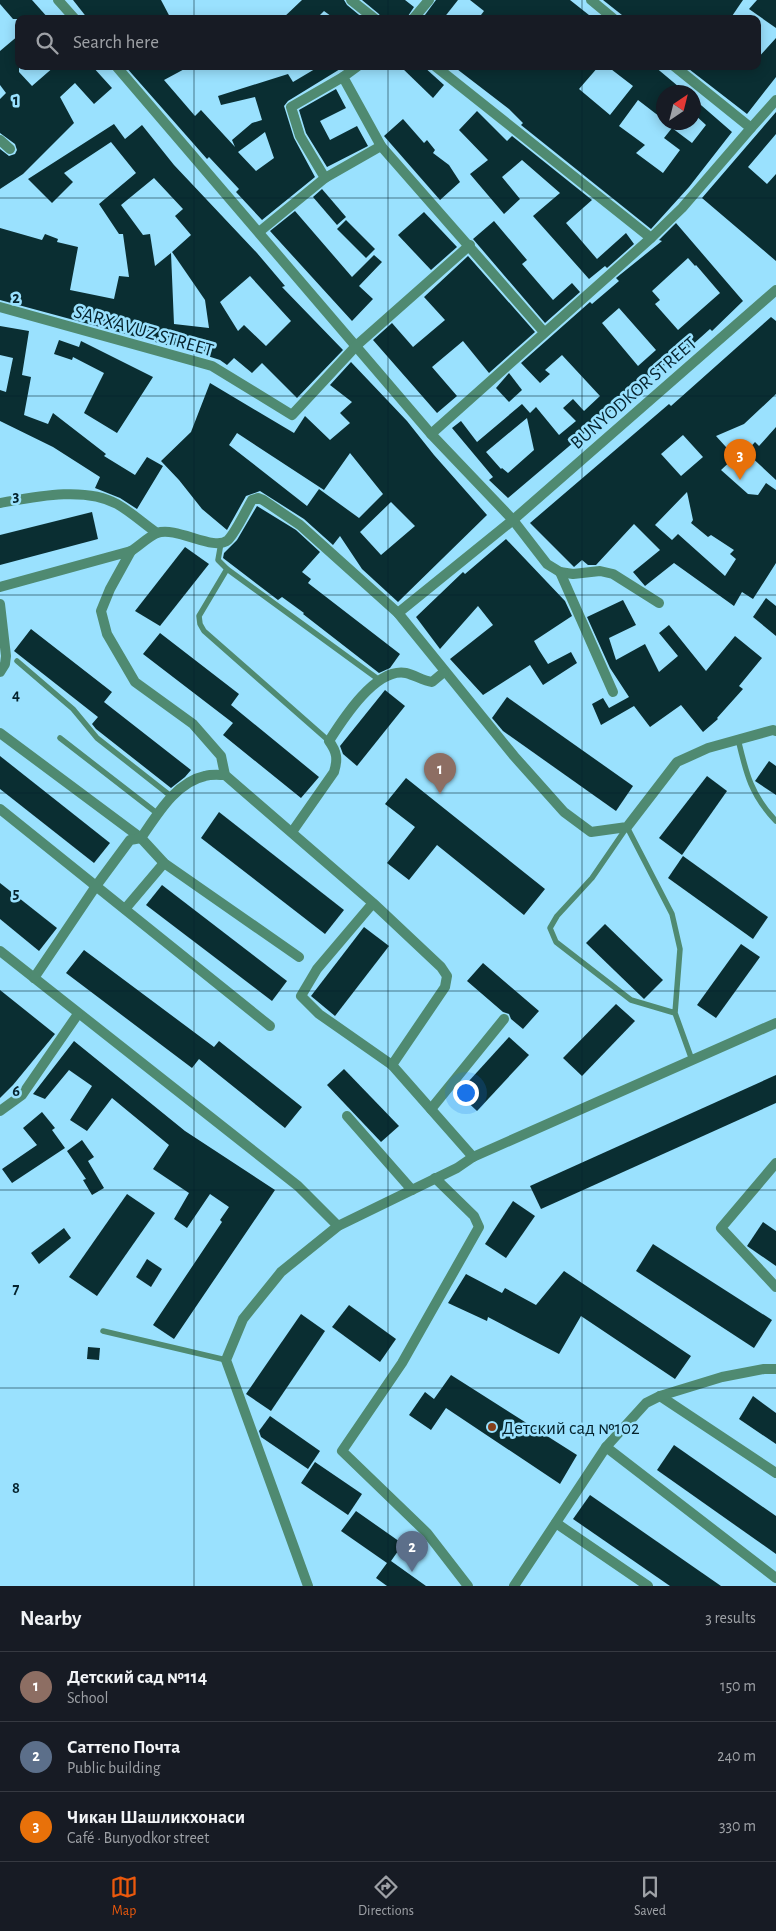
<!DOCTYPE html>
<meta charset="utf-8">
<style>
body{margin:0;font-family:"Alegreya Sans",sans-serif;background:#20242c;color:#f1f3f6}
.compass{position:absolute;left:656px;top:85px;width:45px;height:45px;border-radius:50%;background:#171b24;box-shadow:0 2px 12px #0003;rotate:35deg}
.you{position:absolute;left:465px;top:1092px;width:18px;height:18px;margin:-12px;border:4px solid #fff;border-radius:50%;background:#1a73e8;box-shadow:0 0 0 8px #1a73e833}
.badge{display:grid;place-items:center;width:32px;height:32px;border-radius:50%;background:#ea580c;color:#fff;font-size:16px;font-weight:700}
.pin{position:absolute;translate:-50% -41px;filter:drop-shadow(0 1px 2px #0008)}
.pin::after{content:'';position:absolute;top:26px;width:18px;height:15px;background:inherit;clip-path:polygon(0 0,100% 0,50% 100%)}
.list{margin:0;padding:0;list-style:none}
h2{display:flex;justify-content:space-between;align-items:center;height:65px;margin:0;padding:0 20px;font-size:21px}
h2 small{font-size:16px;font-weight:400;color:#9ea1a6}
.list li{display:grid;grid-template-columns:32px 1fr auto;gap:15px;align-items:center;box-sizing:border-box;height:70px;padding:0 20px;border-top:1px solid #363941}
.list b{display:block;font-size:19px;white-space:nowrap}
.list p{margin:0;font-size:16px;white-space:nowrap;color:#9ea1a6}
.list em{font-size:16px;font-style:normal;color:#9ea1a6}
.icon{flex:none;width:28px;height:28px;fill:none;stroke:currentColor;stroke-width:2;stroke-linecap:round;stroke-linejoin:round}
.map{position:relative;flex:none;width:776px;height:1586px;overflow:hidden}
.search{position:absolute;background:#171b24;box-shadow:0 2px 12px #0003;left:15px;right:15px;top:15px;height:55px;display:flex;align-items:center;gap:12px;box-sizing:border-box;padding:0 18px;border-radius:10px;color:#9ea1a6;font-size:19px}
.sheet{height:275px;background:#171b24}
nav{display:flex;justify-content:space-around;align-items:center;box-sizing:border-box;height:70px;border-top:1px solid #363941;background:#171b24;font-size:14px;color:#9ea1a6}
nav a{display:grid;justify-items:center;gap:2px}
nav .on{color:#ea580c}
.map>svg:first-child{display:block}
.building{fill:#0a2e32;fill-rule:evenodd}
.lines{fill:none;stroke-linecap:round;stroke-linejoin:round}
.service{stroke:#4f8a71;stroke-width:5.5}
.minor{stroke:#4f8a71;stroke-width:10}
.tertiary{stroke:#4f8a71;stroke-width:10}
.grid{fill:none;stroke:#05232e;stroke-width:1;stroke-opacity:0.55}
.poi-dot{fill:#863f1b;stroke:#9ae1fe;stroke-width:2}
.labels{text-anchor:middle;stroke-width:5;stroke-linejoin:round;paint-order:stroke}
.street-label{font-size:19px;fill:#05232e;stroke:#9ae1fe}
.poi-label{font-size:19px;fill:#05232e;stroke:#9ae1fe;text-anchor:start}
.grid-label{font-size:16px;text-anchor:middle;font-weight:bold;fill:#05232e;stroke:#9ae1fe;stroke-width:5;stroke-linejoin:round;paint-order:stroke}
</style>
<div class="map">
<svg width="776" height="1586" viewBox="0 0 776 1586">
<rect width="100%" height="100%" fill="#9ae1fe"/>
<g class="building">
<path d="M0 0H32L49 19H13L0 4Z"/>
<path d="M73 0H161L171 19H88Z"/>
<path d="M302 0H344L347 5 364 19H335L324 11 316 19H282Z"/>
<path d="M362 0H405L414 7 406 19H382L379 14Z"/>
<path d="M436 0H458L443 19H422Z"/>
<path d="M470 0H570L594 19H478L484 11Z"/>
<path d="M603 0H743L730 19H627Z"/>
<path d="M757 0H776V28L749 9Z"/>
<path d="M19 35V72L32 86 55 66H92L112 88 94 104 75 83 60 97 74 123 23 174 0 189V149L9 156 15 154 17 150 15 144 0 133V99L6 93 0 85V51Z"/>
<path d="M776 38V77L747 114 685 66H757V59Z"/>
<path d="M125 66H153L156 70 164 66H190L164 80 195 116 201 110 235 147 232 140 252 123 262 120 255 97 221 105 218 96 288 74 293 82 320 66H345L288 101 284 106 294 138 315 177 262 220 236 192 239 189 209 157 207 159ZM265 132 274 158 256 171 238 152Z"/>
<path d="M400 66H423L444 85 433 98Z"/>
<path d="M453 66H599L579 89 610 115 633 86 607 66H654L685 92H664V120L638 100 619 126 645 145 636 153 663 173 680 150 664 138 672 128 692 143 706 125 694 114V99L732 132 689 187 651 229 521 125 523 123 509 109Z"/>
<path d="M336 89 346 108 320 121 330 140 357 126 368 146 327 167 306 133 299 110Z"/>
<path d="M477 111 507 141 512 136 592 200 566 223 597 259 626 233 634 244 607 268 605 266 589 279 533 216 560 193 522 160 502 177 520 199 504 214 470 174 488 160 459 130Z"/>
<path d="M776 112V134L748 167 767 184 776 174V261L702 198Z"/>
<path d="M403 119 424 143 427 140 435 150 433 153 449 165 460 182 440 200 384 136Z"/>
<path d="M114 124 125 139 142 125 174 165 257 253 285 286 282 287 343 350 297 398 262 363 252 373 234 358 227 365 220 360 170 344V346L0 300V228L42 240 45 234 58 239 57 242 78 247 70 290 114 299 119 276 129 277 123 234H119L99 204 136 173 111 142 64 173 73 182 52 203 28 179ZM154 178 183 209 175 216 191 235 172 252 205 300 209 328 174 324 171 253 155 266 150 234 143 235 121 205ZM250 276 291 321 266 346 244 325 238 331 220 302Z"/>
<path d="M322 189 346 217 337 225 313 197Z"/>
<path d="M295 211 352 277 374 255 382 262 359 286 373 299 352 321 270 231Z"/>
<path d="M424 212 457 247 431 270 398 235Z"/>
<path d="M346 220 375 249 366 258 337 229Z"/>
<path d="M494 221 527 260 522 264 553 300 572 283 580 292 545 323 473 239Z"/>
<path d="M676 223 743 301 712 331 710 329 681 355 679 353 508 498 489 480 493 477 452 428 461 421 477 442 522 404 530 413 536 407 559 435 576 421 563 408 573 399 584 411 600 396 562 355 545 370 550 374 540 383 521 363 590 302 592 304 619 281 616 278 662 241 659 240ZM688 258 695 266 696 265 720 293 678 330 655 304 660 300 652 291ZM619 308 656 350 638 366 602 323ZM527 418 534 450 508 473 502 468 501 469 486 452Z"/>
<path d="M468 256 535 332 489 373 463 341 432 367 457 396 437 413 373 340 392 323 413 347 445 320 424 297Z"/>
<path d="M771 317 776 321V394L744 424 716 436 735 457 721 470 748 494 758 495 766 483 776 490V563L753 599 742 592 734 606 674 563 645 586 633 572 660 550 634 524 596 565H588L582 560 574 567 530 523 669 404 671 406ZM683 435 703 457 681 476 661 454ZM687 492 693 520 691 523 708 537 711 535 734 550 730 554 736 559 725 576 678 534 672 540 655 525Z"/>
<path d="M0 326 29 331 22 375 31 377 24 415 48 424 53 413 106 454 104 456 135 475 147 457 163 466 137 509 120 498 95 488 100 477 53 447 0 421V390L6 392 13 358 0 355Z"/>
<path d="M59 340 79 347 81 341 153 377 117 433 84 413 104 373 73 357 72 360 54 354Z"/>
<path d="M351 362 407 421 434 455 487 515 398 602 362 569 340 536 333 545 304 519 260 491 246 496 227 530 202 509 179 480 161 461 191 432 210 383 294 433 305 416 330 440 350 423 340 413 352 402 330 385ZM237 433 324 490 350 453 383 494 359 518 319 489 307 506 229 445ZM391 502 415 526 381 555 360 532Z"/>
<path d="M509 373 522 390 509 402 496 388Z"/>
<path d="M776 427V480L746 452 755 442 759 446Z"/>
<path d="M257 506 296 530 320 552 302 572 311 579 308 583 400 654 390 668 379 673 303 614 304 613 282 597 278 600 223 558 224 553 237 540Z"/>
<path d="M92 512 98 539 0 565V535Z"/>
<path d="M506 539 565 601 572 616 534 641 539 650 548 664 571 652 577 663 543 685 530 665 483 695 450 659 493 625 478 606 440 649 416 617 463 572 465 574Z"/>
<path d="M185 547 209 564 160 626 135 611Z"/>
<path d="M766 598 776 606V636L753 617Z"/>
<path d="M623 600 636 625 609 638 616 660 645 644 659 672 678 656 659 633 669 625 706 671 735 636 762 658 739 686 743 689 717 718 718 719 703 732 681 705 650 727 634 706 601 725 592 704 603 698 609 708 629 697 610 668 587 617Z"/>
<path d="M31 629 112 692 104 702 191 770 185 777 171 788 96 729 92 724 98 717 14 651Z"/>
<path d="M160 633 239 694 231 705 319 777 301 798 223 735 233 723 143 654Z"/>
<path d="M385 690 405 706 357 766 343 754 340 746Z"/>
<path d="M507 697 633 786 616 811 503 731 492 718Z"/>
<path d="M0 756 110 843 94 863 0 789Z"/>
<path d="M769 761 776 766V795L755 781Z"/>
<path d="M707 776 727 791 682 855 659 838Z"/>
<path d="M406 778 545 889 524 915 437 845 409 880 387 863 415 827 385 804Z"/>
<path d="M219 812 344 910 325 934 201 838Z"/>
<path d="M683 856 768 917 753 939 668 878Z"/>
<path d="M0 883 57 928 39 951 0 919Z"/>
<path d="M162 885 287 981 272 1001 146 905Z"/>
<path d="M605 924 663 980 644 999 586 943Z"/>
<path d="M364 927 389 946 335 1016 311 996Z"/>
<path d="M741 944 760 957 716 1018 697 1005Z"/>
<path d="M84 950 214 1047 219 1041 302 1107 285 1128 199 1059 192 1068 66 973Z"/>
<path d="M483 963 539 1011 523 1029 511 1019 509 1014 503 1012 467 981Z"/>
<path d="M0 990 55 1034 13 1085 0 1098Z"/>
<path d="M616 1004 635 1021 582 1076 563 1058Z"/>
<path d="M509 1037 529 1055 477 1111 458 1093Z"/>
<path d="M74 1041 185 1131 275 1190 174 1339 153 1325 222 1222 220 1220 229 1207 210 1194 187 1228 174 1219 189 1193 153 1169 169 1145 112 1098 87 1131 70 1120 92 1086 69 1070 45 1099 33 1094Z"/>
<path d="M344 1069 399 1126 381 1142 327 1085Z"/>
<path d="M776 1075V1103L541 1209 530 1186Z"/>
<path d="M42 1112 55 1128 52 1130 65 1148 12 1183 2 1169 37 1145 23 1128Z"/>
<path d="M82 1140 94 1157 88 1161 104 1188 92 1195 83 1180 86 1179 67 1151Z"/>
<path d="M127 1194 155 1213 97 1296 69 1277Z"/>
<path d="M513 1201 535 1216 506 1258 485 1244Z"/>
<path d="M763 1222 776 1231V1266L747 1246Z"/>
<path d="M64 1228 71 1238 39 1264 31 1253Z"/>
<path d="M653 1244 772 1320 754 1348 636 1271Z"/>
<path d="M147 1259 162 1269 151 1287 136 1277Z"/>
<path d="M564 1271 691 1356 675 1379 581 1316 559 1354 488 1317 487 1321 448 1303 466 1274 502 1293 505 1288 536 1305Z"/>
<path d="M349 1305 396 1339 380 1362 332 1327Z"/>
<path d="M301 1314 325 1331 271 1411 246 1394Z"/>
<path d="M88 1347 100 1348 99 1360 87 1359Z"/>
<path d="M451 1375 577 1455 560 1484 446 1408 431 1430 409 1415 425 1392 434 1399Z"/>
<path d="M753 1396 776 1413V1444L739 1419Z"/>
<path d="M270 1416 320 1451 308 1469 261 1437 259 1431Z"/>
<path d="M674 1445 776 1516V1554L657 1470Z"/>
<path d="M315 1462 362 1494 348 1515 301 1483Z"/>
<path d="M590 1495 721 1586H670L573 1519Z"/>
<path d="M356 1511 403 1544 391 1561 426 1586H387L376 1578 387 1563 341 1531Z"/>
</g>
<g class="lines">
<g class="service">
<path d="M221 543 218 560 227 569 378 679"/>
<path d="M227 569 199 616 200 624 204 631 329 741"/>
<path d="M17 661 73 709 97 738 172 797"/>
<path d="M60 738 158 814"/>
<path d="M738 739C746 773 751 795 776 821"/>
<path d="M675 1013 631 1000 556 942 550 928 557 916 592 878 627 827 672 914 680 949 675 1013 692 1060"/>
<path d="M103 1331 226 1360"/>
</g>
<g class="minor">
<path d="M58 0 75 19"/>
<path d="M351 0 375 19"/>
<path d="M591 0 614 19"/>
<path d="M413 19 429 0"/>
<path d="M116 66 431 434 513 520 547 564 560 572 573 574 600 571 613 574 659 603"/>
<path d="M358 66 343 77 381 146 544 332"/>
<path d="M435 66 651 238"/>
<path d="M674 66 751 128 776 100"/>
<path d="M0 140 10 149"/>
<path d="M325 178 381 146"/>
<path d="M259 232 325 178 300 136 291 107 343 77"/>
<path d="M0 307 212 366 292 415 357 345 470 245"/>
<path d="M431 434 651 238 682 208 751 128"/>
<path d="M0 503C34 497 85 486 117 504 131 512 144 524 157 533"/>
<path d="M131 551C139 546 148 537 157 533 177 526 214 552 228 540 236 532 246 510 252 500L258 498 263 500 300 525 398 613 514 756 564 812 591 832 627 827 677 762 708 748 773 730 776 731"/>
<path d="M560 572 613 692"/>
<path d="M0 587 131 551 110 589 101 611 107 634 135 682 193 724 221 756 225 775 373 903 441 967 447 976 445 987 392 1065 319 1014 301 996 317 969 373 903"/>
<path d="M0 604 6 656 5 664 0 672"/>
<path d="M398 613 513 520 776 290"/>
<path d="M0 733 141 838 164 863 299 957"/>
<path d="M0 809 270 1026"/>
<path d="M292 832 334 772C338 759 337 752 329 741 343 719 376 667 406 673 415 675 423 681 432 682L444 672"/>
<path d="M125 909 164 863"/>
<path d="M0 951 298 1186 338 1226"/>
<path d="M34 978 96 886 130 840 141 838C157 815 176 782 205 776 212 774 219 775 225 775"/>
<path d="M392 1065 473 1157"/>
<path d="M431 1109 504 1019"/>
<path d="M0 1111 22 1095 78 1014"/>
<path d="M347 1116 412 1190"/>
<path d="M776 1163 721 1228 776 1287"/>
<path d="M435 1178 474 1216 479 1227 402 1363 342 1451 427 1533 468 1586"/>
<path d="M660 1396 776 1473"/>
<path d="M606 1447 776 1578"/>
<path d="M556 1523 648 1586"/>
</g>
<g class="tertiary">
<path d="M308 1586 226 1360 243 1319 281 1272 338 1226 457 1168 473 1157 776 1023"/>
<path d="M514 1586 606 1447 646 1403 660 1396 722 1377 764 1369H776"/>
</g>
</g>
<path class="grid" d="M194 0V19M388 0V19M582 0V19M194 66V1586M388 66V1586M582 66V1586M0 198H776M0 396H776M0 595H776M0 793H776M0 991H776M0 1190H776M0 1388H776"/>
<circle class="poi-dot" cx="492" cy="1427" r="5"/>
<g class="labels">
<g class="street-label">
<text transform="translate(144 330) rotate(16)" y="7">SARXAVUZ STREET</text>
<text transform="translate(633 392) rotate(-41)" y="7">BUNYODKOR STREET</text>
</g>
<g class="poi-label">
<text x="502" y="1434">Детский сад №102</text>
</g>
</g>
<g class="grid-label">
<text x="16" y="105">1</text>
<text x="16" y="303">2</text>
<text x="16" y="501">3</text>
<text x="16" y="700">4</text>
<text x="16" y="898">5</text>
<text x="16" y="1096">6</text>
<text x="16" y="1294">7</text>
<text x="16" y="1493">8</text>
</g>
</svg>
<svg class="compass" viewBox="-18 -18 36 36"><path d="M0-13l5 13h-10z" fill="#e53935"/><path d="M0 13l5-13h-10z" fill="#9ea1a6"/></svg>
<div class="you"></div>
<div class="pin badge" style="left:440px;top:794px;background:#8d6e63">1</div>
<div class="pin badge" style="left:412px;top:1572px;background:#5c6f8a">2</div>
<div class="pin badge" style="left:740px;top:480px;background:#e8710a">3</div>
<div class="search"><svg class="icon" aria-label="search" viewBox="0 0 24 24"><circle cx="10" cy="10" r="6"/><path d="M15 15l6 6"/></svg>Search here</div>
</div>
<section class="sheet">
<h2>Nearby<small>3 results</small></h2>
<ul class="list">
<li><span class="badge" style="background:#8d6e63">1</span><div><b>Детский сад №114</b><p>School</p></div><em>150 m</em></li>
<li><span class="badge" style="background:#5c6f8a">2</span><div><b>Саттепо Почта</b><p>Public building</p></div><em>240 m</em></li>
<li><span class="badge" style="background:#e8710a">3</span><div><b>Чикан Шашликхонаси</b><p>Café · Bunyodkor street</p></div><em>330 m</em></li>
</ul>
</section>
<nav>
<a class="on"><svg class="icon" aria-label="map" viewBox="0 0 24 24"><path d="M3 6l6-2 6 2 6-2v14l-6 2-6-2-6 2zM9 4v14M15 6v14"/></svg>Map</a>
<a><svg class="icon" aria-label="directions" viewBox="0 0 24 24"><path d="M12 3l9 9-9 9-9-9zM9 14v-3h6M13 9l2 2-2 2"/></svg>Directions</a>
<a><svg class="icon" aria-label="saved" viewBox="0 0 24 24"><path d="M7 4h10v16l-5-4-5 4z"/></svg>Saved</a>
</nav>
